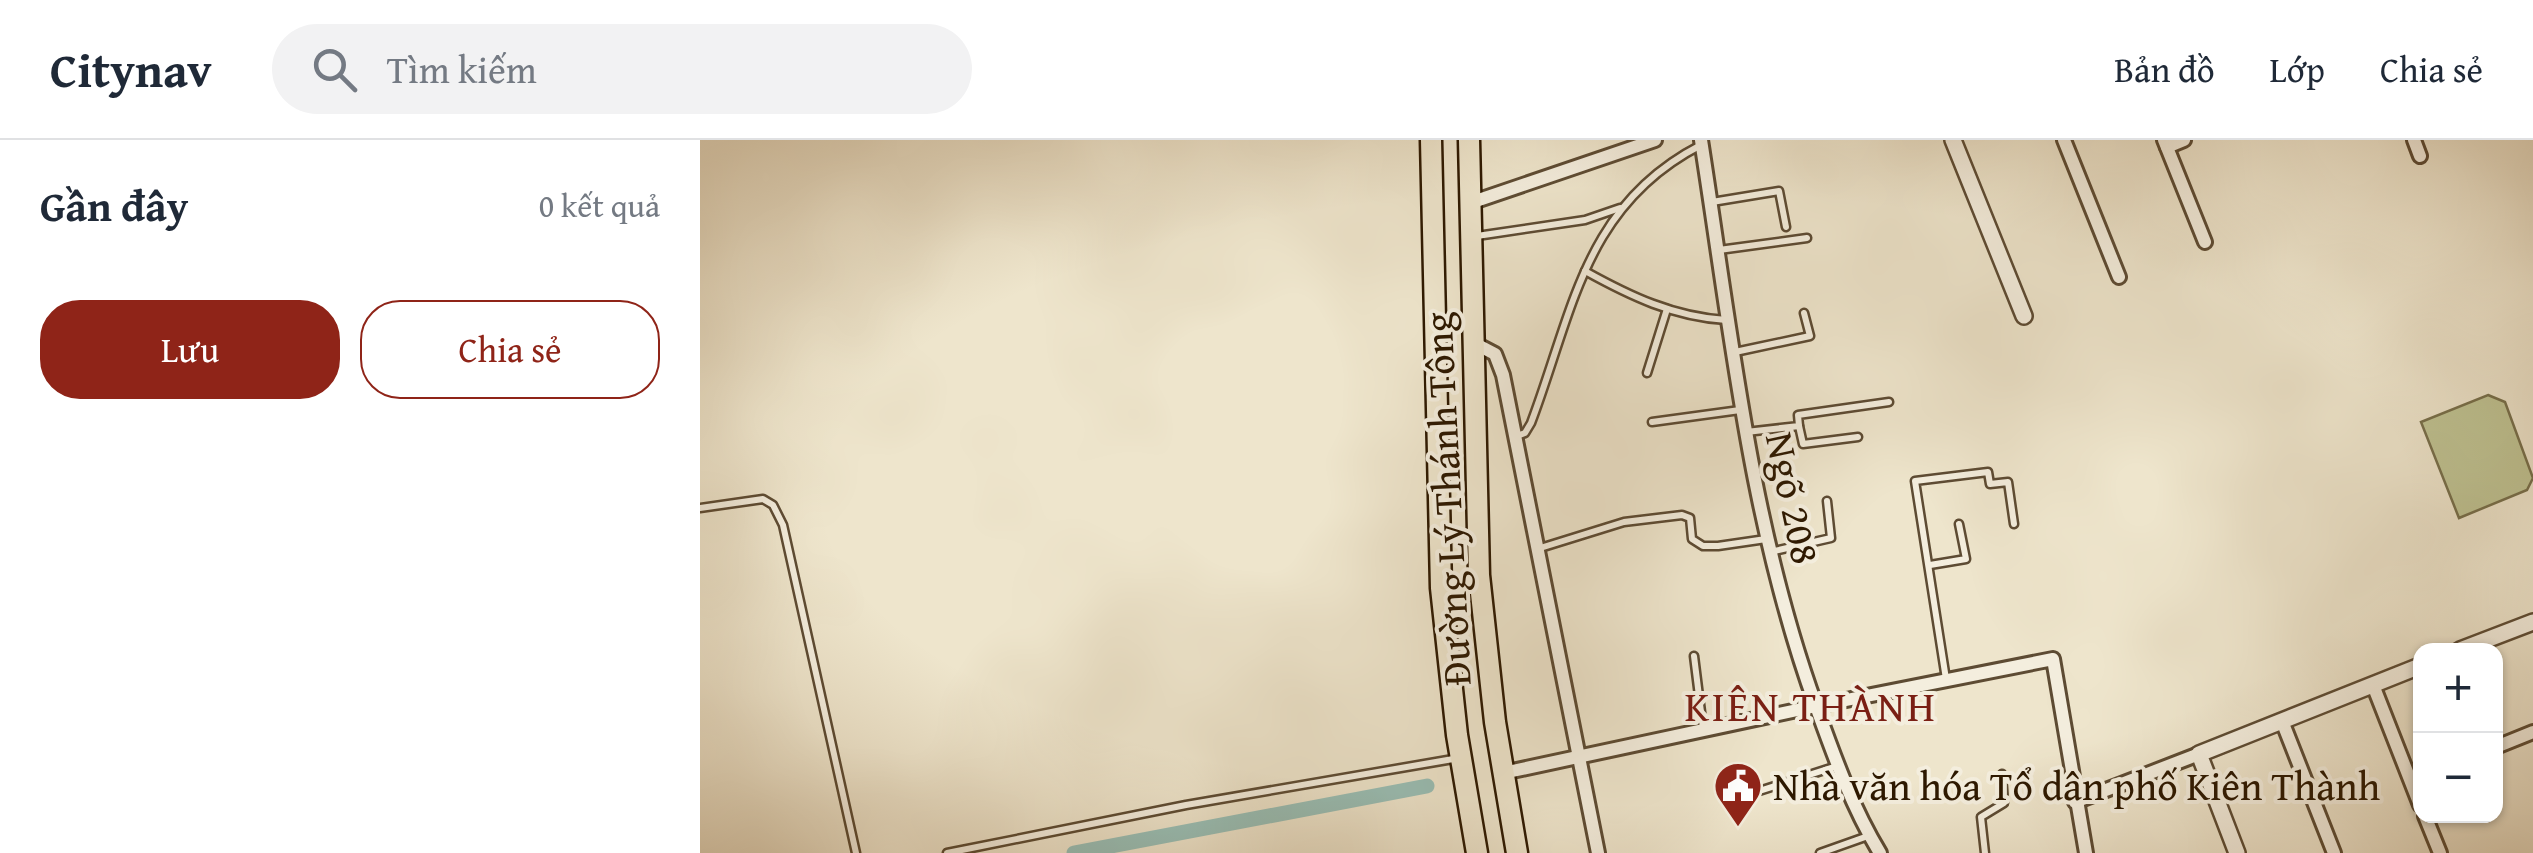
<!DOCTYPE html>
<html lang="vi">
<meta charset="utf-8">
<style>
body{margin:0;font-family:"Gentium Book Plus",serif;background:#f2f2f3;color:#1f2937}
.controls{position:absolute;right:30px;bottom:30px;display:grid;overflow:hidden;border-radius:20px;box-shadow:0 2px 8px #0004}
.controls button{width:90px;height:90px;display:grid;place-items:center;padding:0;border:0;border-bottom:2px solid #e0e1e3;background:#fff;color:#1f2937;font:50px sans-serif}
.list{margin:0;padding:0;list-style:none}
h2{display:flex;justify-content:space-between;align-items:center;height:130px;margin:0;padding:0 40px;font-size:42px}
h2 small{font-size:32px;font-weight:400;color:#747a83}
.actions{display:flex;gap:20px;padding:30px 40px}
.actions a{flex:1;padding:22px 0;border:2px solid #8f2418;border-radius:40px;text-align:center;font-size:35px;color:#8f2418}
.actions .main{background:#8f2418;color:#fff}
.icon{flex:none;width:55px;height:55px;fill:none;stroke:currentColor;stroke-width:2;stroke-linecap:round;stroke-linejoin:round}
.map{position:relative;flex:none;width:1833px;height:713px;overflow:hidden}
header{display:flex;align-items:center;gap:60px;box-sizing:border-box;height:140px;padding:0 50px;background:#fff;border-bottom:2px solid #e0e1e3}
header strong{font-size:48px}
nav{display:flex;gap:55px;margin-inline-start:auto;font-size:35px}
.search{width:700px;height:90px;background:#f2f2f3;display:flex;align-items:center;gap:25px;box-sizing:border-box;padding:0 35px;border-radius:55px;color:#747a83;font-size:38px}
main{display:flex}
aside{flex:1;background:#fff}
.map>svg:first-child{display:block}
.green{fill:#bfc393;stroke:#766e4a;stroke-width:2.5}
.lines{fill:none;stroke-linecap:round;stroke-linejoin:round}
.canal{stroke:#99bfb6;stroke-width:15}
.service-casing{stroke:#5d4b33;stroke-width:11}
.minor-casing{stroke:#5d4b33;stroke-width:18}
.tertiary-casing{stroke:#5d4b33;stroke-width:20}
.primary-casing{stroke:#2d1800;stroke-width:25}
.service{stroke:#f4eede;stroke-width:6}
.minor{stroke:#f4eede;stroke-width:12}
.tertiary{stroke:#f4eede;stroke-width:15}
.primary{stroke:#eee5cc;stroke-width:20}
.labels{text-anchor:middle;stroke-width:8;stroke-linejoin:round;paint-order:stroke}
.street-label{font-size:40px;fill:#2d1800;stroke:#f4eede}
.poi-label{font-size:40px;fill:#2d1800;stroke:#f4eede;text-anchor:start}
.neighbourhood-label{font-size:42px;letter-spacing:2.5px;fill:#7a1f14;stroke:#f4eede}
</style>
<header>
<strong>Citynav</strong>
<div class="search"><svg class="icon" aria-label="search" viewBox="0 0 24 24"><circle cx="10" cy="10" r="6"/><path d="M15 15l6 6"/></svg>Tìm kiếm</div>
<nav><a>Bản đồ</a><a>Lớp</a><a>Chia sẻ</a></nav>
</header>
<main>
<aside>
<h2>Gần đây<small>0 kết quả</small></h2>
<ul class="list">
</ul>
<div class="actions"><a class="main">Lưu</a><a>Chia sẻ</a></div>
</aside>
<div class="map">
<svg width="1833" height="713" viewBox="0 0 1833 713">
<rect width="100%" height="100%" fill="#eee5cc"/>
<filter id="stains"><feTurbulence type="fractalNoise" baseFrequency=".002" numOctaves="4"/><feColorMatrix values="0 0 0 0 .2 0 0 0 0 .09 0 0 0 0 .02 0 0 0 .5 -.17"/></filter>
<radialGradient id="worn" r=".72"><stop offset=".6" stop-color="#630" stop-opacity="0"/><stop offset="1" stop-color="#630" stop-opacity=".3"/></radialGradient>
<path class="green" d="M1788 255 1805 262 1833 338 1827 350 1759 378 1721 282Z"/>
<g class="lines">
<path class="canal" d="M374 713 727 646"/>
<g class="service-casing">
<g id="service">
<path d="M1012 62 1079 51 1086 87"/>
<path d="M777 96 885 80 920 68"/>
<path d="M1019 110 1107 98"/>
<path d="M885 131C930 156 974 177 1026 180"/>
<path d="M1035 212 1110 196 1104 173"/>
<path d="M947 233 967 169"/>
<path d="M952 282 1040 270"/>
<path d="M1099 286 1103 304 1158 297"/>
<path d="M1046 292 1099 286 1098 275 1189 262"/>
<path d="M817 296 825 293 831 283C873 172 884 65 1001 5"/>
<path d="M0 368 63 359 73 365 83 385 156 713"/>
<path d="M837 409 924 382 982 375 990 378 992 399 1003 406H1018L1066 399"/>
<path d="M1070 412 1131 398 1127 361"/>
<path d="M1230 425 1266 419 1259 384"/>
<path d="M994 516 1003 588"/>
<path d="M1246 539 1215 341 1288 332 1290 344 1308 342 1314 384"/>
<path d="M1028 661 1137 626"/>
<path d="M247 713 486 665 759 618"/>
<path d="M1120 713 1168 696"/>
<path d="M1285 713 1281 677 1304 663 1302 634"/>
</g>
</g>
<g class="minor-casing">
<g id="minor">
<path d="M1001 0C1031 191 1050 384 1116 566 1134 616 1152 667 1180 713"/>
<path d="M1364 0 1419 137"/>
<path d="M1464 0 1505 102"/>
<path d="M1714 0 1720 16"/>
<path d="M1467 7 1484 0"/>
<path d="M770 63 955 0"/>
<path d="M772 202 795 214 803 235 898 713"/>
<path d="M1673 545 1720 665"/>
<path d="M1582 581 1634 713"/>
<path d="M1796 607 1833 592"/>
<path d="M803 633 1116 566 1353 519 1386 713"/>
<path d="M1375 662 1499 614"/>
<path d="M1725 676 1740 713"/>
</g>
</g>
<g class="tertiary-casing">
<g id="tertiary">
<path d="M1253 0 1324 176"/>
<path d="M1760 510 1833 482"/>
<path d="M1537 713 1499 614 1720 526"/>
</g>
</g>
<g class="primary-casing">
<g id="primary">
<path d="M731 0 741 448 757 595 777 713"/>
<path d="M769 0 779 435 795 582 817 713"/>
</g>
</g>
<use href="#service" class="service"/>
<use href="#minor" class="minor"/>
<use href="#tertiary" class="tertiary"/>
<use href="#primary" class="primary"/>
</g>
<defs>
<g id="civic-pin" transform="scale(2.5)"><path d="M0 17L-7.5 6A9.5 9.5 0 1 1 7.5 6Z" fill="#8f2418" stroke="#f4eede"/><path d="M-.6-6.5H3V-4.5H.6V-3L4-1V1h2V6H-6V1h2V-1L-.6-3ZM-1.2 2.5V6h2.4V2.5Z" fill="#fff"/></g>
</defs>
<g fill-rule="evenodd">
<use href="#civic-pin" x="1038" y="646"/>
</g>
<g class="labels">
<g class="street-label">
<text transform="translate(1093 358) rotate(78)" y="14">Ngõ 208</text>
<text transform="translate(747 359) rotate(-93)" y="14">Đường Lý Thánh Tông</text>
</g>
<g class="poi-label">
<text x="1073" y="660">Nhà văn hóa Tổ dân phố Kiên Thành</text>
</g>
<g class="neighbourhood-label">
<text x="1111" y="581">KIÊN THÀNH</text>
</g>
</g>
<rect width="100%" height="100%" filter="url(#stains)"/>
<rect width="100%" height="100%" fill="url(#worn)"/>
</svg>
<div class="controls">
<button>+</button>
<button>−</button>
</div>
</div>
</main>
